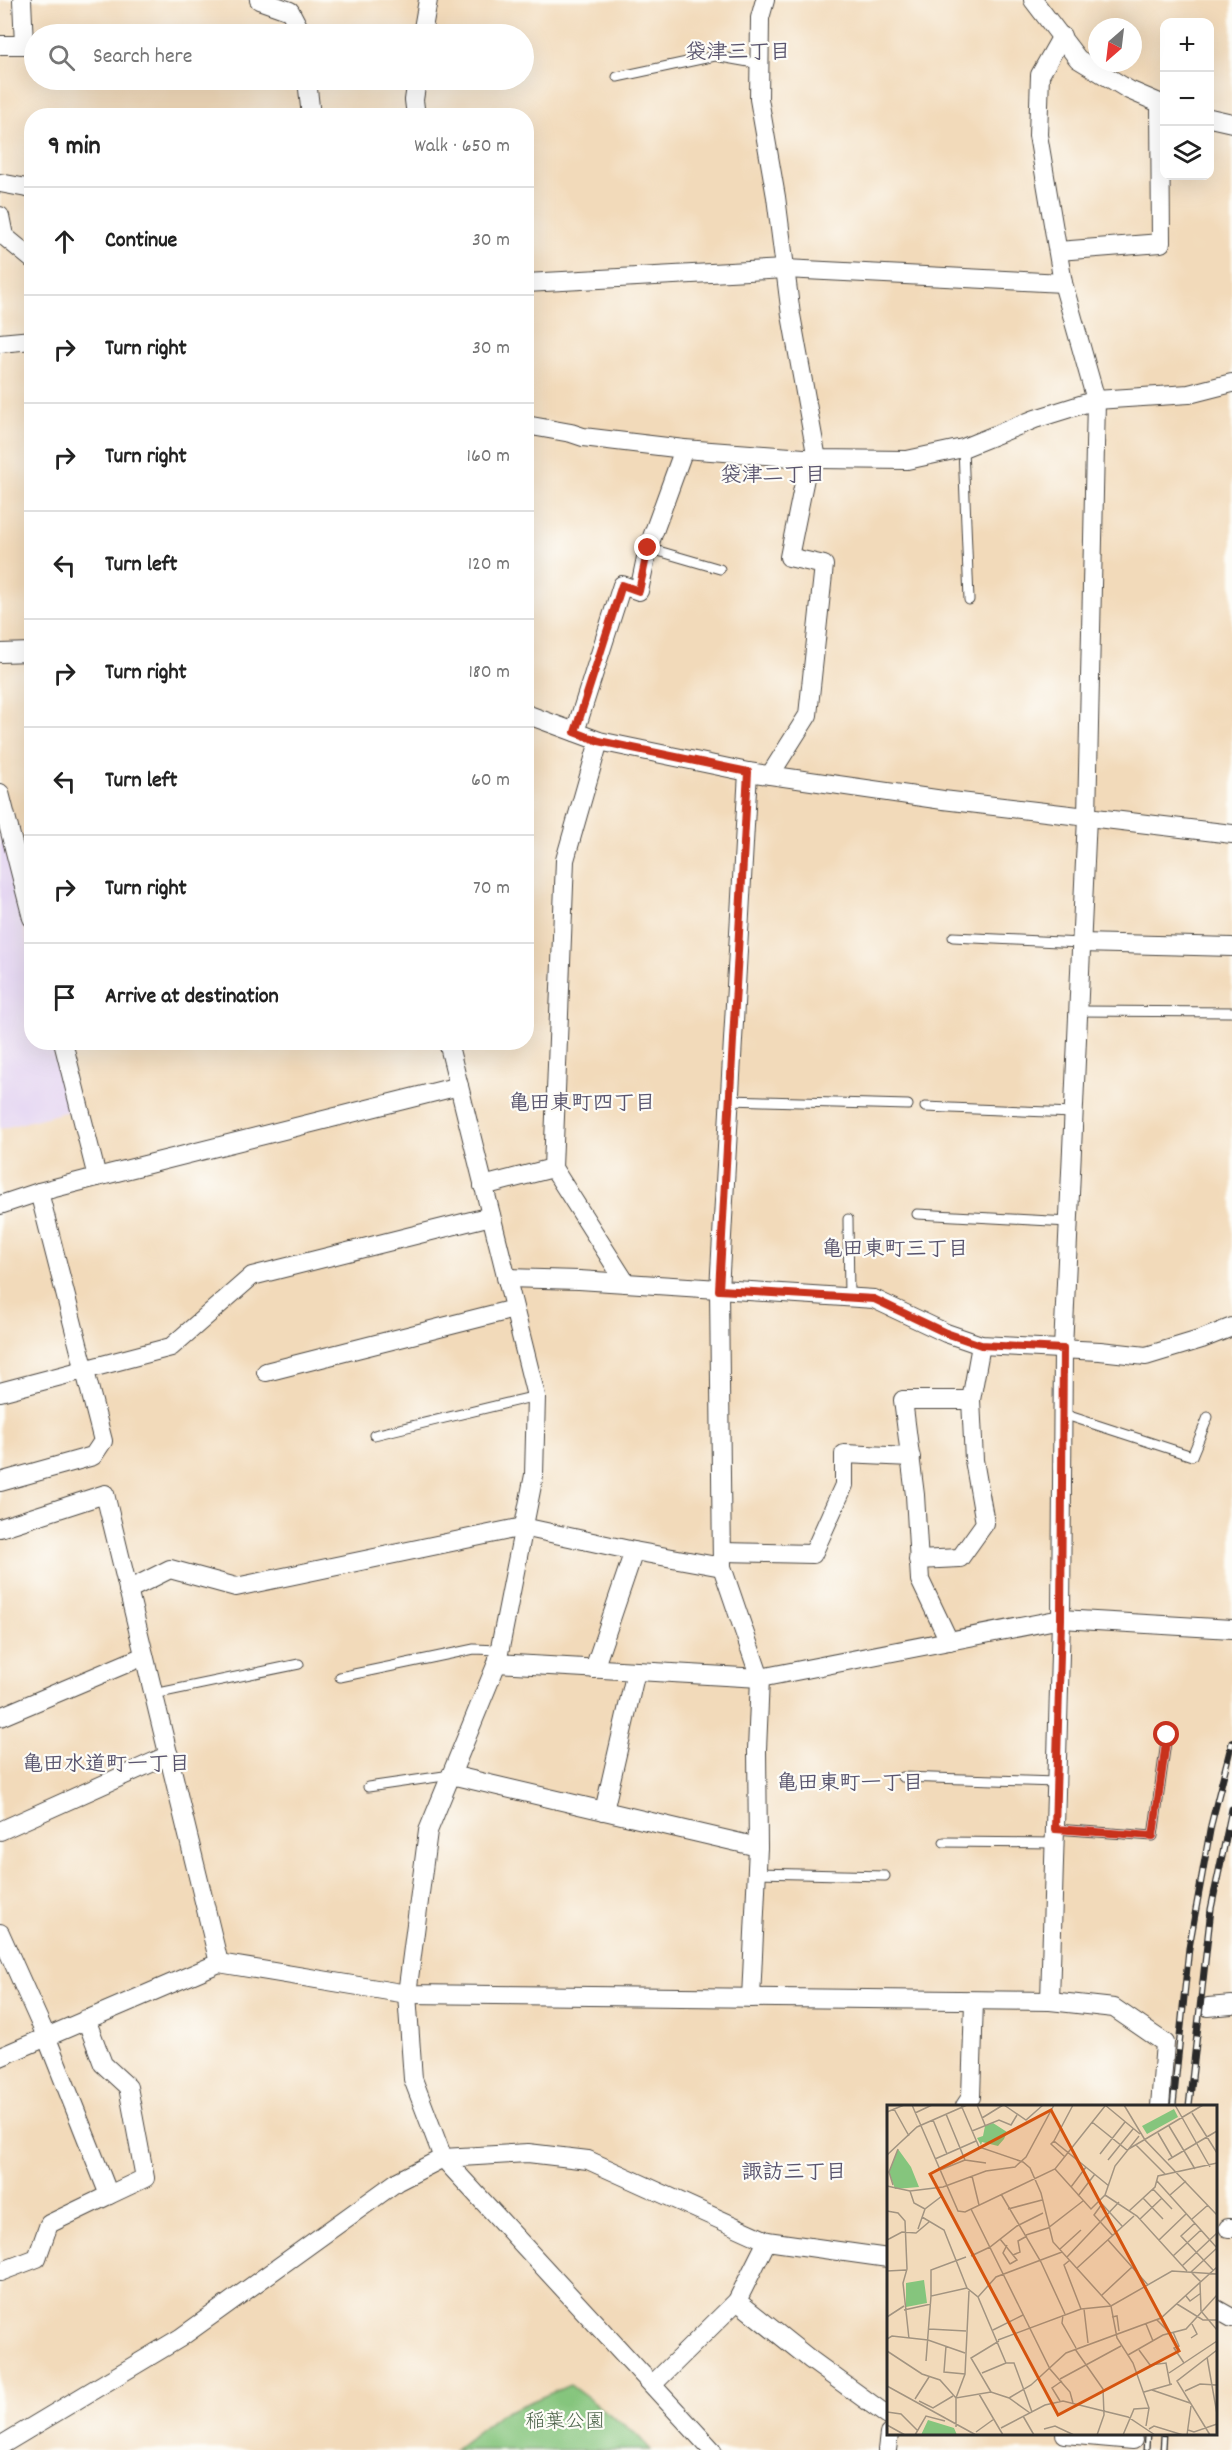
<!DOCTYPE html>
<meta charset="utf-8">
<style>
body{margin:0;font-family:Dekko,"Klee One",sans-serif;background:#f6f6f6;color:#222}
.controls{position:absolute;right:18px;top:18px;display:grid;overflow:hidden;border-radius:12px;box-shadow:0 6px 24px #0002}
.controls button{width:54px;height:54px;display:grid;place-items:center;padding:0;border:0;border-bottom:2px solid #e0e0e0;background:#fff;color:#222;font:30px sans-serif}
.compass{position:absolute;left:1088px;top:18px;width:54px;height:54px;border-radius:50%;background:#fff;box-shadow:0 6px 24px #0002;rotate:208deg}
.stop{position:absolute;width:18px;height:18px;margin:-14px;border:4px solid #c8321e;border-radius:50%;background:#fff}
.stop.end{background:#c8321e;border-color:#fff;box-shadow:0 2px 6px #0008}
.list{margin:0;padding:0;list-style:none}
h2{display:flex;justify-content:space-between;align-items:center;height:78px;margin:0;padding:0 24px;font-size:26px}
h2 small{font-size:20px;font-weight:400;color:#767676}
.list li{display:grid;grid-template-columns:39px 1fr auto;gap:18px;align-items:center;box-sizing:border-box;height:108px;padding:0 24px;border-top:2px solid #e0e0e0}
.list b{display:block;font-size:22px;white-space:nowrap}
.list em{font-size:20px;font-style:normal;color:#767676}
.icon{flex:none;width:33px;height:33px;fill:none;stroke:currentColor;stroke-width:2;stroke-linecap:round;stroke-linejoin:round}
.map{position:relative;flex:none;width:1232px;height:2450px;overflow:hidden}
.search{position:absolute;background:#fff;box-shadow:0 6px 24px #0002;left:24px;top:24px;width:510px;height:66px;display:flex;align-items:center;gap:15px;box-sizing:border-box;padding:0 21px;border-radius:33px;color:#767676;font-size:22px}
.panel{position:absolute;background:#fff;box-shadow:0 6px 24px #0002;left:24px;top:108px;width:510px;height:942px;border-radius:24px}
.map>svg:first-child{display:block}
.built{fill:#e3d3f2}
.green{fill:#85c57d;stroke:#587854;stroke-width:1.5}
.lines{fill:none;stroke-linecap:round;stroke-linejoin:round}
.service-casing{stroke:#494540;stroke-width:11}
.minor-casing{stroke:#494540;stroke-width:20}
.service{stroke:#fff;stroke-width:9}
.minor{stroke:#fff;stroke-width:18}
.rail-casing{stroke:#2b2b2b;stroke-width:7}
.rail{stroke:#fdfcf7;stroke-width:4.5;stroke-dasharray:14;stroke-linecap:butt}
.route{stroke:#c8321e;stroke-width:8}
.labels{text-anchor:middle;stroke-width:4.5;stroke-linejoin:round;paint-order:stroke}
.park-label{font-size:20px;fill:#4a6148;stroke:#fdfcf7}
.neighbourhood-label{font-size:21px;font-weight:bold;fill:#5a556e;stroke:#fdfcf7}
.inset-road{fill:none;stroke:#a29481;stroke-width:1.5}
.view{fill:#d5540f;fill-opacity:0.15;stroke:#d5540f;stroke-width:3}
.inset-edge{fill:none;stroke:#2b2b2b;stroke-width:3}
</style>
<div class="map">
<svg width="1232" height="2450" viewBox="0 0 1232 2450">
<rect width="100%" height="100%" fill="#fdfcf7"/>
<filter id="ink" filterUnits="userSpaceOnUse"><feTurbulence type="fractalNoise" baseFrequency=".0167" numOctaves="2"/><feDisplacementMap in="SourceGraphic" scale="12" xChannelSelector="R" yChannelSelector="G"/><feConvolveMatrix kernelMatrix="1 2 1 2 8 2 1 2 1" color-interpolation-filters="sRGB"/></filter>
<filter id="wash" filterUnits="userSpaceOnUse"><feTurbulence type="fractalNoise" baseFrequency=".008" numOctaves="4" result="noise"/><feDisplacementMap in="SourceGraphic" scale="24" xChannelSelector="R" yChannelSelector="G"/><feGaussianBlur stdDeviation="1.35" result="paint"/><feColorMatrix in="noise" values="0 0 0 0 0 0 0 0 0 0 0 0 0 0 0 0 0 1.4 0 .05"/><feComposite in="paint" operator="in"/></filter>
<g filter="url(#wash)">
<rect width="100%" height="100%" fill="#f2daba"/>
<path class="built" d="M0 826 31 957 32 1042 52 1043 69 1111 0 1129Z"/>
<path class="green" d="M570 2385 636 2434 651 2450H454L499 2415Z"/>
</g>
<g filter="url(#ink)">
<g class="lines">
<g class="service-casing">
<g id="service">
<path d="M617 77 715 56 760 64"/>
<path d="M963 448 969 600"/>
<path d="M648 548 720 569"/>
<path d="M953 937 1081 943"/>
<path d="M1078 1011 1232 1012"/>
<path d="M730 1100 908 1105"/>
<path d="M925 1107 1074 1113"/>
<path d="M917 1214 1069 1222"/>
<path d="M848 1219 849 1297"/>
<path d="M1063 1414 1192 1456 1208 1417"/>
<path d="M374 1435 536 1396"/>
<path d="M340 1677 474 1649 499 1650"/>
<path d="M154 1694 299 1664"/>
<path d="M902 1777 1056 1782"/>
<path d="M368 1787 451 1775"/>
<path d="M1055 1829 1153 1836 1167 1735"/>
<path d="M944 1842 1055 1843"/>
<path d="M757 1873 885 1876"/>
</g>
</g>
<g class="minor-casing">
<g id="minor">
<path d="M259 0 290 11 302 34"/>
<path d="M765 0 760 18 759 99 776 197 791 315 817 459"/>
<path d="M1033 0 1078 59 1129 90 1164 105"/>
<path d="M422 34 428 0"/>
<path d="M0 45H24L22 0"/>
<path d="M307 80 311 116"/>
<path d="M416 116 414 100 417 80"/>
<path d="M1210 118 1232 123"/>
<path d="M0 183 32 189"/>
<path d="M0 216 4 236 32 259"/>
<path d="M1058 251 1161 243 1160 103"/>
<path d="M526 283 785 269 1063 283"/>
<path d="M0 343 32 340"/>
<path d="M526 425 571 433 583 437 684 449 817 459 907 460 963 448 1035 419 1096 400 1189 394 1232 383"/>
<path d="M0 653 32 652"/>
<path d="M526 714 599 741 748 772 943 800 1232 834"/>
<path d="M575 732 622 585 639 591 648 548 684 449"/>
<path d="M748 772 719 1290 722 1567 760 1678 757 1750 758 1847 751 1998"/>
<path d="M770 775 808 715 824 565 789 557 809 458"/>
<path d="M0 793 32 918"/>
<path d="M1081 943 1232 947"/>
<path d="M63 1042 97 1177"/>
<path d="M448 1042 536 1396 534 1475 497 1663 428 1831 407 1994 413 2079 443 2158 712 2450"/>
<path d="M553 1168 626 1283"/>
<path d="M483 1186 553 1168 565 860 599 741"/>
<path d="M0 1205 39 1192 97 1177 459 1086"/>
<path d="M506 1278 579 1280 874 1299 946 1333 981 1345 1100 1351 1146 1356 1202 1339 1232 1327"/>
<path d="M266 1372 514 1309"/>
<path d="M0 1392 171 1347 252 1276 491 1216"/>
<path d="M0 1482 93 1456 103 1441 39 1192"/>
<path d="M0 1528 105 1494 219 1963"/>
<path d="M722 1552 813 1554 844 1485V1454L911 1457"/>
<path d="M918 1560 960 1558 985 1523 974 1460 971 1400 981 1345"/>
<path d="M128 1590 170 1569 236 1587 523 1527 634 1551 722 1567"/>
<path d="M949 1641 920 1580 915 1495 903 1400H971"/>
<path d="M497 1663 760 1678 1061 1619 1232 1629"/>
<path d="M594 1669 634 1551"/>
<path d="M0 1717 144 1656"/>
<path d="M451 1775 758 1847"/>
<path d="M604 1811 636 1671"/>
<path d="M0 1831 169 1755"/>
<path d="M0 1933 46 2036 109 2195 49 2224 37 2258 0 2272"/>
<path d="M1050 2001 1061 1619 1063 1349 1087 817 1096 400 1063 283 1038 135 1040 75 1062 36"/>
<path d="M1208 2007 1232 2005"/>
<path d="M86 2019 103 2064 128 2087 145 2178 109 2195"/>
<path d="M0 2057 219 1963 407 1994 1050 2001 1114 2008 1165 2043 1160 2106"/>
<path d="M965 2106 971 2097 974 2001"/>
<path d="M1228 2228H1232"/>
<path d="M737 2301 811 2360 888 2416"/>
<path d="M1216 2309 1232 2318"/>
<path d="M653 2384 737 2301 767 2241"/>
<path d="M1065 2434 1133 2440"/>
<path d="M0 2446 180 2338 398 2181 443 2158 528 2153 588 2160 767 2241 888 2258"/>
<path d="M887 2450 889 2434"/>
</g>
</g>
<use href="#service" class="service"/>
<use href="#minor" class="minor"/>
<g class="rail-casing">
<g id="rail">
<path d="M1173 2106 1189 1948 1211 1825 1232 1742"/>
<path d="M1189 2106 1211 1909 1232 1809"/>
<path d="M1146 2450 1147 2434"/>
<path d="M1163 2450 1164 2434"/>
</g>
</g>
<use href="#rail" class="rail"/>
</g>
</g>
<g class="lines" filter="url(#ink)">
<path class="route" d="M648 548 639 591 622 585 575 732 599 741 748 772 719 1290 874 1299 946 1333 981 1345 1063 1349 1061 1619 1055 1829 1153 1836 1167 1735"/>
</g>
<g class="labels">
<g class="park-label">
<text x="565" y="2427">稲葉公園</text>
</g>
<g class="neighbourhood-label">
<text x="738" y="58">袋津三丁目</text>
<text x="773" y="481">袋津二丁目</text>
<text x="582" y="1109">亀田東町四丁目</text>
<text x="895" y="1255">亀田東町三丁目</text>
<text x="106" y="1770">亀田水道町一丁目</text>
<text x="850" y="1789">亀田東町一丁目</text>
<text x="794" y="2178">諏訪三丁目</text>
</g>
</g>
<g transform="translate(887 2105)">
<rect width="330" height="330" fill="#f2daba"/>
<path d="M287 4 291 12 260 29 255 21ZM106 18 120 27 117 34 111 41 95 37 94 40 90 33 96 31 98 21ZM11 44 24 62 32 82 8 84 2 67ZM37 175 40 198 19 202V178ZM41 315 67 323 70 330H34Z" fill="#85c57d"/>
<path class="inset-road" d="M25 0 71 106 78 107 168 64 218 1M74 0 92 42 136 57 143 63 154 88 166 137 224 201 230 233 246 258 262 303 259 321M90 0 98 20M117 0 139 15 156 0M186 0 167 36 222 81M218 0 253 29M237 0 258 35 330 110M288 0 323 62M7 4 22 31M0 7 17 0M28 8 45 0M305 8 330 48M59 9 78 55 99 58M95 13 116 0M46 15 60 49M205 17 240 45 316 0M282 21 308 64M85 26 112 15 124 20 130 10M271 28 285 52M167 36 164 39 178 52M249 40 278 69M213 49 238 17M0 50 30 22 80 0M48 54 89 36M221 55 246 24M281 55 330 26M168 64 204 104 218 90 228 61 252 31M53 65 78 55M85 71 92 100M270 76 330 143 304 167 314 177M6 80 2 67 11 44M0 81 23 86 56 82 99 66 128 62 139 52 167 0M184 82 199 62M266 84 285 104M23 86 27 98 38 104M114 89 154 157 178 209M218 90 250 111 300 166M283 90 299 76M191 91 208 69M256 93 276 114M215 99 207 110 226 131M215 99 235 121M84 104 163 264 183 287 186 298M121 104 155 95M0 106 11 108 18 116 20 164 16 178 22 234M242 106 268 82 271 71 330 58M35 112 57 125 80 183 91 192 119 258H127L145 307M253 114 275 93M305 114 321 100M308 118 294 131 326 165M31 124 38 104 55 91M139 130 161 123 196 96M113 134 130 155 123 159M0 135 15 127 29 128 42 117M221 135 261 180M272 135 299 109M120 140 116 148 123 159M173 144 194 125M126 150 133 147 131 136 140 131M84 151 103 142 130 121 156 108M286 151 314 125M180 152 232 97M183 155 177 160 194 204M295 161 330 128M190 163 247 111M0 166 19 165M313 178 314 206 330 225M215 190 245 162M44 191V165L79 152M299 191 303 196 314 188M91 192 109 172 175 147M290 199 316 215H330M197 204 201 238M17 205 44 199M176 210 175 218 189 243M0 212 17 201M225 212 230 211 232 226M270 215 283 228M259 219 266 236M42 224 79 226M106 225 136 210M286 227 292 241 287 243 297 258M304 233 310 229 305 219M0 234 5 231 41 235 78 248M111 235 194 204 224 201 285 166 330 169M59 241 57 267 78 269M188 244 216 284 217 310 210 330M252 245 263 260 279 258 283 279M0 246 35 269 53 275 69 293 104 287 122 293 143 308M241 250 276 230 299 224 330 190M320 252 330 309M39 256 44 191 80 183M95 268 119 258M282 268 330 236M173 274 234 241M0 281 89 330M265 285 303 298M298 286 313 279 330 280M104 287 84 253 112 236M257 287 285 279M92 289 116 330M122 293 144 280 179 248 274 213 330 162M28 294 42 272M32 296 46 303 66 291M173 296 165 283 175 276M0 307 14 309 30 325M136 311 147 330M0 320 18 330M69 322V293L78 269 82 186M114 323 158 300 176 296 241 312 268 330M157 324 168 321 187 330M262 324 267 321 296 330M301 325 307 327 330 319M89 327 107 314M28 330 39 311 58 316M236 330 247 304 262 303M300 330 304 301M323 330 290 276 330 245"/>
<path class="view" d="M164 5 292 246 171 310 43 69Z"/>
<rect width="330" height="330" class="inset-edge"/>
</g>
</svg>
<div class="controls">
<button>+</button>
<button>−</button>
<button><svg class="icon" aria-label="layers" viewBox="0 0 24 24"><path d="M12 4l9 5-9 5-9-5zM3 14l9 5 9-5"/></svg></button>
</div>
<svg class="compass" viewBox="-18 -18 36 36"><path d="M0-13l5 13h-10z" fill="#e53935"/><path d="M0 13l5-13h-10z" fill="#767676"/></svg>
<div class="stop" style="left:1167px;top:1735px"></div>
<div class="stop end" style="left:648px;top:548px"></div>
<div class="search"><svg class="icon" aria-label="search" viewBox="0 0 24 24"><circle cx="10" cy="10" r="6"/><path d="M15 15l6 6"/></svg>Search here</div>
<section class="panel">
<h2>9 min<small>Walk · 650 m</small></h2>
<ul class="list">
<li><svg class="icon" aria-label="ahead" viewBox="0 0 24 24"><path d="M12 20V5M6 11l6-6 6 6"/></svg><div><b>Continue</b></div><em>30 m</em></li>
<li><svg class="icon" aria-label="right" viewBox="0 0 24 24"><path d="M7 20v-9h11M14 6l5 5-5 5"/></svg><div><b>Turn right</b></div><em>30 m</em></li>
<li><svg class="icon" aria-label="right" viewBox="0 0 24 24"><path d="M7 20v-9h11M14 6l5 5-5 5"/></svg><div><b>Turn right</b></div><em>160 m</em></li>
<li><svg class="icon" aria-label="left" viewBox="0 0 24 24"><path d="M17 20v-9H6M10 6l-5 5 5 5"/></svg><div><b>Turn left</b></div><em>120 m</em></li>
<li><svg class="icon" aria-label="right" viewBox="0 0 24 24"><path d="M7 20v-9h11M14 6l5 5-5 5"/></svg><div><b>Turn right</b></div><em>180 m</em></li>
<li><svg class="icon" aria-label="left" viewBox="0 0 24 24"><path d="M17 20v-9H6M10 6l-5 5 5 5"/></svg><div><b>Turn left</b></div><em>60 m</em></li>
<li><svg class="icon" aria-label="right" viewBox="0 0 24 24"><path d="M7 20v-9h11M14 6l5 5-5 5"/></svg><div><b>Turn right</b></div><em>70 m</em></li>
<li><svg class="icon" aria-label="arrive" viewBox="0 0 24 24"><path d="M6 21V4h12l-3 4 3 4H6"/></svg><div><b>Arrive at destination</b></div></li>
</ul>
</section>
</div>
